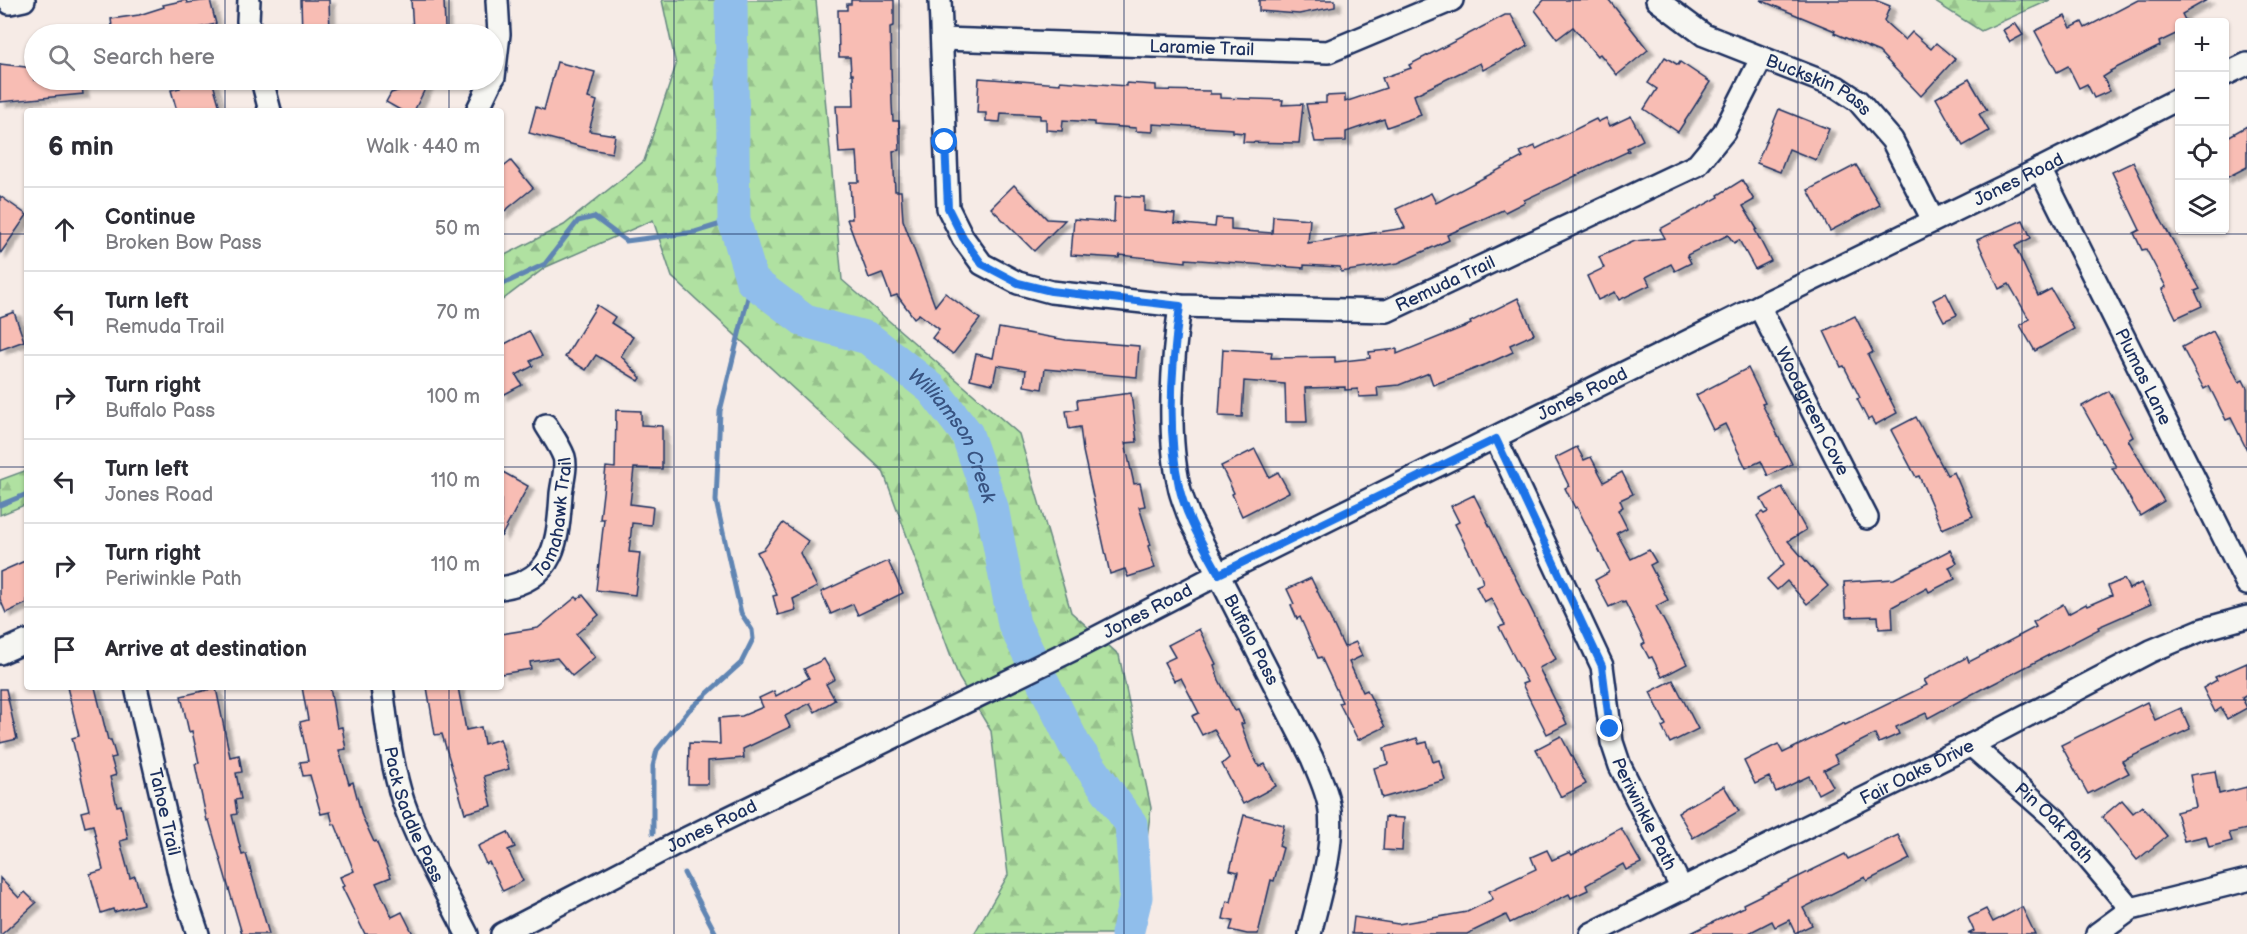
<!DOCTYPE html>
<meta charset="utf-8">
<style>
body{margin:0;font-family:"Balsamiq Sans",sans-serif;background:#f7f7f7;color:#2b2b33}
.controls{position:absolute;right:18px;top:18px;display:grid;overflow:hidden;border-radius:6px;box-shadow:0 2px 4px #0004}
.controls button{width:54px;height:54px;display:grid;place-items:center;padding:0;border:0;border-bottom:2px solid #e1e1e2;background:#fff;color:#2b2b33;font:30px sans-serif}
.stop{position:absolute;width:18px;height:18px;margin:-14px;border:4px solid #1a73e8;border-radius:50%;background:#fff}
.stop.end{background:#1a73e8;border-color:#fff;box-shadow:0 2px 6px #0008}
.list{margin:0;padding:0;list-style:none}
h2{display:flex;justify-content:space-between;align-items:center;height:78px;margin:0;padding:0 24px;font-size:26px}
h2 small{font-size:20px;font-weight:400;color:#7c7c81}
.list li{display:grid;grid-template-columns:39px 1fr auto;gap:18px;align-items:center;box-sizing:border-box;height:84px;padding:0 24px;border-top:2px solid #e1e1e2}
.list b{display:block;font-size:22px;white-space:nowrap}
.list p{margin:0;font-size:20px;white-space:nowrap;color:#7c7c81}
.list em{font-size:20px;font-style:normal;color:#7c7c81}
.icon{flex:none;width:33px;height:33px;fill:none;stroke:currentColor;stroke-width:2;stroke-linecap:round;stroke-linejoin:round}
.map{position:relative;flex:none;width:2247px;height:934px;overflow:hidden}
.search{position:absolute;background:#fff;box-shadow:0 2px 4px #0004;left:24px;top:24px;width:480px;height:66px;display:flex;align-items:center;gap:15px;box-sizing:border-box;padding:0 21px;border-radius:33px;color:#7c7c81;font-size:22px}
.panel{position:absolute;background:#fff;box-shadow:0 2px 4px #0004;left:24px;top:108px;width:480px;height:582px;border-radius:6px}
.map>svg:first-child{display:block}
.forest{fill:url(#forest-firs);stroke:#668880;stroke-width:1.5}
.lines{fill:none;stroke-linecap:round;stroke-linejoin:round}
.stream{stroke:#6185b3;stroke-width:5}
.river{stroke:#90beeb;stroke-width:33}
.building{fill:#f8bdb4;stroke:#1b2f5e;stroke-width:1.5;filter:url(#shadow)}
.minor-casing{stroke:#1b2f5e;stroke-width:26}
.minor{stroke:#f6f6f2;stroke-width:21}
.route{stroke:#1a73e8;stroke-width:8}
.grid{fill:none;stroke:#1b2f5e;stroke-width:1.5;stroke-opacity:0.55}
.labels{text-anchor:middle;stroke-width:4.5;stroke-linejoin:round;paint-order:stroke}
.street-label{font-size:18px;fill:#1b2f5e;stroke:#f6f6f2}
.water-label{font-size:20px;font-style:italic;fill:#385381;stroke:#f6f6f2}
</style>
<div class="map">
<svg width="2247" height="934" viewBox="0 0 2247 934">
<defs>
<pattern id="forest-firs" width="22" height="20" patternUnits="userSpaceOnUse" patternTransform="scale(1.5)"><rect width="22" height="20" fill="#b0e1a1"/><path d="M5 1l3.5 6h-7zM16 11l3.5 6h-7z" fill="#97c18d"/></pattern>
<filter id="shadow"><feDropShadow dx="6" dy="4" stdDeviation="1.5" flood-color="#0004"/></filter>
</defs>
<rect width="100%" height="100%" fill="#f6ebe6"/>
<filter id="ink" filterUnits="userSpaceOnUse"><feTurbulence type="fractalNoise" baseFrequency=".0167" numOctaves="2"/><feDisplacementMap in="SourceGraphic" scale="12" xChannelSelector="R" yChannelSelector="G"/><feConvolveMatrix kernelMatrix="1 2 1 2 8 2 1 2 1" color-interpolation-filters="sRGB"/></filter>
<g filter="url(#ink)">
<g class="forest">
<path d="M662 0H816L842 280 1019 434 1071 612 1119 655 1151 808 1134 934H974L1008 875 991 731 959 678 883 471 672 277 653 220 546 267 501 301V257L564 225 644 161 676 65Z"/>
<path d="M1932 0H2050L1981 31Z"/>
<path d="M27 470V504L0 515V480Z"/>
</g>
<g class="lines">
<g class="stream">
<path d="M501 285 545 264 578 221 594 217 626 241 695 232 734 220"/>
<path d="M0 505 27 494"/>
<path d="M653 833V766L657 750 689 710 741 663 753 639 752 630 741 613 716 501 720 411 752 281"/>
<path d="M684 873 716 934"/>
</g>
<path class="river" id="s1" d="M731 0 734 220 752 281 805 321 868 338 932 389 967 434 992 507 1014 624 1074 744 1131 824 1136 897 1127 934"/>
</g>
<g class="building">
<path d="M186 0 187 3 210 0 216 24 172 34H113L111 19 139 15 164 7 163 5Z"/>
<path d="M301 0H329L330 34H302Z"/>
<path d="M411 0H444L445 29 413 30Z"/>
<path d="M851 0H894V26L890 27 892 104 893 121H899L900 150 893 151 895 191H901L903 220 935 306 945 293 980 319 953 354 932 338 939 329 919 314 914 318 897 295 891 297 882 273 869 278 847 219H852L850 182H859L857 152 839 153 836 106H854L853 74H851L850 57H839L838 10H847V4H851Z"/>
<path d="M1259 0H1335V7L1299 14 1259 11Z"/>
<path d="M1544 0H1609L1648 50 1617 75 1600 54 1597 56 1573 27 1557 39 1535 10Z"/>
<path d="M1760 0H1875L1890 6 1884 21 1905 40 1912 32 1931 49 1936 43 1955 59 1921 96 1879 52 1834 33 1835 31Z"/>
<path d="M2138 0H2207L2182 14 2186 22H2180V32L2159 42 2160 46 2110 71 2111 72 2103 77 2110 91 2094 98 2087 84 2079 88 2068 66 2057 72 2035 31 2065 16 2071 28 2082 22 2085 28Z"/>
<path d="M1505 15H1511L1528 46 1483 70 1480 63 1414 95 1421 115 1387 127 1384 119 1346 132V141L1315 142 1306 104 1326 103V96L1345 95V102L1386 88 1382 78 1411 68 1409 65Z"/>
<path d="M2015 23 2023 35 2010 42 2003 30Z"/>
<path d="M1665 57 1678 65 1680 62 1710 82 1678 132 1644 109 1657 89 1648 83Z"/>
<path d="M557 62 595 72 588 98 597 101 589 131 615 135 612 153 590 149 529 133 536 107 544 110Z"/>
<path d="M0 64 34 68V80H81L83 94 0 102Z"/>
<path d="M979 78 1060 84V81L1126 86V83L1156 85V90L1210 91V94H1220V98L1283 100 1282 105 1303 104 1299 143 1243 142 1244 133 1233 132V129L1153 124V132L1136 131V128L1094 125V122L1063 120 1062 131 1046 130V119H1040V115L1001 113 1000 122 986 121V113H977Z"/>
<path d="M1969 79 1987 110 1979 114 1989 131 1963 146 1936 98Z"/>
<path d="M177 80H212L221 111H177L171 90 180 88Z"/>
<path d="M429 81 414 111H402L386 102 391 93Z"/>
<path d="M1779 109 1829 129 1816 160 1789 149 1780 172 1757 163Z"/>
<path d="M1631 116 1643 140 1627 148 1629 151 1524 200 1525 202 1505 212 1503 210 1447 235 1449 240 1398 263 1341 272 1340 267 1304 265V268L1186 259V262L1120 255 1119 258 1071 255 1074 219 1114 222 1115 196 1144 197V211L1175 214 1174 223 1215 227 1216 218 1231 219V230L1272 233 1273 216 1310 219 1308 243 1405 228 1396 209 1431 193 1436 203 1523 157 1520 152 1535 146 1536 149 1596 119 1598 122 1606 118 1610 126Z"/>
<path d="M2247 126V167L2224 179V139Z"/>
<path d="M511 161 533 188 501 214V169Z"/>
<path d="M2133 162 2161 220 2200 289 2195 291 2202 306 2176 318 2162 289 2166 287 2146 249 2142 250 2134 233 2140 230 2112 172Z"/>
<path d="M1856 165 1880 205 1830 231 1808 190Z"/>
<path d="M1742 180 1754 200 1743 206 1757 229 1755 230 1771 261 1755 269 1739 240 1734 243 1728 235 1687 255 1691 263 1675 271 1671 264 1646 277 1650 285 1619 300 1615 292 1598 300 1587 276 1604 268 1599 257 1635 241 1665 238 1660 229 1719 197 1718 195Z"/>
<path d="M1014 185 1047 219 1065 220 1034 251 991 208Z"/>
<path d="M0 196 27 215 0 254Z"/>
<path d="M2023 220 2031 238 2015 246 2038 296 2051 289 2074 329 2035 351 2020 325 2029 319 2009 284 1999 289 1977 240Z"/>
<path d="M1946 293 1957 315 1944 321 1933 300Z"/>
<path d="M1518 298 1534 334 1510 345 1513 352 1487 364 1433 385 1429 373 1399 385 1377 387 1378 396 1359 397 1358 389 1345 390V387L1305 388 1307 422H1286L1285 384 1244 381 1242 417 1219 416 1223 349 1272 352 1271 358 1335 357V362L1370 358 1369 352 1397 349V354L1471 324 1470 322Z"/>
<path d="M597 305 615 317 611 323 633 337 621 356 641 378 639 381 596 355 586 370 565 357Z"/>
<path d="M14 312 24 341 0 350V317Z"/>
<path d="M1855 316 1873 352 1868 355 1897 413 1875 425 1871 418 1868 420 1857 399 1860 398 1844 366 1841 367 1824 331Z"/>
<path d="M999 328 1066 340 1139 346 1137 377 1045 369 1042 389 1024 386 1026 370 997 365 993 384 970 379 976 354 993 358Z"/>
<path d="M529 331 542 356 530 361 533 366 516 375 522 385 501 396V346Z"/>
<path d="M2213 331 2239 382 2243 380 2247 388V450L2231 418 2226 420 2209 386 2204 389 2182 347Z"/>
<path d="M1748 368 1765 403 1762 404 1792 464 1768 476 1761 461 1746 468 1725 424 1713 430 1696 395Z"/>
<path d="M2109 391 2133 437 2128 440 2164 501 2140 516 2112 468 2116 467 2082 406Z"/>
<path d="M1131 393 1137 442 1125 443 1134 484 1140 483 1145 506 1139 507 1151 545 1148 546 1155 568 1128 577 1125 569 1110 574 1083 451 1080 427 1069 429 1066 411 1078 409 1077 400Z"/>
<path d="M616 410 641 411V425L662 426V469L634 468 630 504 653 507 651 525 632 523 629 552 640 553 635 595 596 590 604 519H600L606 467 615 468Z"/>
<path d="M1916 417 1947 475 1954 472 1973 516 1942 529 1919 476 1916 477 1891 430Z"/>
<path d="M1577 447 1584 460 1591 457 1604 482 1622 472 1633 494 1620 500 1623 507 1618 510 1627 528 1617 533 1631 559 1649 550 1656 562 1650 565 1668 600 1656 606 1687 664 1662 677 1652 657 1649 658 1642 645 1645 643 1625 602 1623 603 1622 601 1609 607 1595 580 1608 573 1609 570 1577 507 1575 508 1565 488 1569 486 1555 458Z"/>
<path d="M1255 449 1269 477 1278 472 1289 492 1242 516 1232 494 1234 493 1221 466Z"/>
<path d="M501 471 528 486 501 537Z"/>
<path d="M1782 487 1806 530 1788 541 1828 586 1807 604 1787 581 1777 590 1767 579 1784 564 1757 516 1762 512 1764 514 1768 512 1761 499Z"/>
<path d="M1474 495 1556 659 1539 668 1567 724 1547 734 1522 684 1527 682 1499 627 1505 625 1491 598 1484 602 1476 586 1483 583 1481 576 1455 524 1459 522 1451 506Z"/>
<path d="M783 523 808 541 800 553 817 587 793 599 796 610 778 615 773 596 777 595 757 552 764 549Z"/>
<path d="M1950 550 1957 563 1949 567 1955 579 1929 592 1927 588 1892 607 1893 628 1879 629 1878 616 1846 617 1844 582 1894 579Z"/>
<path d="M27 560V603L6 613 0 599V572Z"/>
<path d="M888 561 903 593 858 615 853 604 831 614 821 592Z"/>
<path d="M1311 578 1344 647 1356 642 1362 656 1349 662 1363 692 1367 690 1385 727 1358 740 1339 703 1342 702 1321 657 1318 658 1300 617 1297 619 1291 605 1294 604 1287 589Z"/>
<path d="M2124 579 2129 589 2141 583 2151 604 2098 627 2099 629 1989 686V685L1928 718 1926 713 1896 727 1899 734 1879 743 1875 734 1834 755 1838 763 1824 770 1833 786 1818 794 1809 776 1776 792 1769 777 1755 784 1744 761 1778 744 1783 753 1844 723 1845 725 1927 685 1924 680 1967 657 1969 662 2036 627 2033 622 2063 604 2068 614 2086 604 2087 606 2112 595 2108 586Z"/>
<path d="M583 595 599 615 576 634 595 657 572 676 557 658 530 662 531 669 501 674V634L538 628 576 597 578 599Z"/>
<path d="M1199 629 1216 664 1214 665 1219 680 1235 711 1238 710 1244 723 1241 724 1250 749 1259 767 1265 764 1276 786 1243 804 1222 764 1229 758 1214 729 1202 735 1192 716 1199 713 1181 678 1174 681 1164 662 1175 657 1168 645Z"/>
<path d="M824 659 835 679 826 684 835 700 815 712 810 703 785 716 790 727 743 749 744 758 708 761V784H688L689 743 720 744 719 718 742 716 763 707 759 698 774 691 776 696 809 678 804 669Z"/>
<path d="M2247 663V695L2242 698 2247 708 2227 719 2221 708 2215 712 2203 688 2217 680 2215 677Z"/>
<path d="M1673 680 1698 729 1670 743 1662 727 1666 725 1650 692Z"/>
<path d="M67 687H95L108 740H111L116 757 111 758 116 775 110 777 117 806 121 805 128 839 120 841 130 878 135 876 143 904 114 912 113 909 101 913 90 874 103 870 93 825 85 827 81 812 89 810 72 738 79 736Z"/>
<path d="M302 687H330L337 728 342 727 346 749 339 750 349 784 353 782 362 816 374 842 376 841 391 877 376 883 392 917 402 912 413 934H365L342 887 344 886 340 877 354 871 335 824 333 825 330 812 321 814 310 775 303 776 300 762 308 761 300 722 308 720Z"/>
<path d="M427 687H458L466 730 481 727 484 744 500 739 509 769 484 776 492 806 465 813 442 734 435 735Z"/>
<path d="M216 688 230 757 239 755 242 772 236 773 241 799 235 800 237 814 232 815 242 855 246 854 269 934H242L209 820 207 821 195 764 199 763 192 731 189 732 181 696Z"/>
<path d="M0 689H6L17 739 0 743Z"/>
<path d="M2147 702 2155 720 2181 708 2190 729 2122 761 2129 773 2088 794 2061 745Z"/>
<path d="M1561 736 1586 784 1561 797 1536 749Z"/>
<path d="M1417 738 1419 744 1427 742 1433 762 1439 760 1445 780 1382 798 1374 768 1388 764 1384 748Z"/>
<path d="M2215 771 2219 794 2247 787V829L2229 833 2232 841 2209 847 2206 836 2184 841 2176 812 2196 807 2190 775Z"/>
<path d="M1724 786 1739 811 1693 838 1678 812Z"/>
<path d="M2122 800 2133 813 2142 806 2167 836 2137 860 2102 817Z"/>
<path d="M1244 815 1284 825 1279 846 1283 848 1274 881 1271 880 1258 934H1247L1230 930 1233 921 1223 919 1227 901 1231 902 1238 872 1230 870Z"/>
<path d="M1385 817 1404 818 1402 851 1383 850Z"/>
<path d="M1621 828 1641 863 1626 870 1623 864 1586 885 1588 890 1571 898 1569 894 1510 923 1506 915 1467 934H1352L1354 917 1398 924 1467 912 1493 899 1489 891 1536 869 1531 857 1547 850 1552 860 1570 852 1572 855Z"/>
<path d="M508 832 515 847 508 850 523 881 503 891 489 862 486 864 478 846Z"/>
<path d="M1898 835 1910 859 1867 881 1865 877 1803 908 1812 925 1795 933 1789 920 1775 927 1772 921 1747 934H1689L1744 907 1743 904 1845 854 1848 859Z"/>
<path d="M0 878 19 898 25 892 36 903 2 934H0Z"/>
<path d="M2022 907 2035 934H1968L1974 931 1968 918 1986 909 1993 922Z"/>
</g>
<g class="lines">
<g class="minor-casing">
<g id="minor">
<path d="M8 0 10 3 24 0"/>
<path d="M249 0 248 21 251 34"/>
<path id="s2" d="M940 0 948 208 963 238 982 264 1018 283 1051 292 1180 306 1387 311 1697 165 1724 132 1761 59"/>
<path id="s3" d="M1657 0 1704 35 1837 87 1858 101 1892 140 1933 220"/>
<path id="s4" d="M942 39 1328 52 1452 0"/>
<path d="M2224 75 2247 64"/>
<path d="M494 77 499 34 497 0"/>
<path d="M262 80 270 111"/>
<path d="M477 111 492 80"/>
<path id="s5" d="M2040 169 2247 584"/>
<path id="s6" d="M1180 306C1172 360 1167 433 1179 486 1181 497 1186 507 1189 517L1312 758C1319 775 1328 793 1330 811 1334 851 1319 895 1310 934"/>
<path id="s7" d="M1759 306 1867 518"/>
<path id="s8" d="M1496 439 1602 666 1612 742 1620 766 1682 889"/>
<path id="s9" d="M501 588C556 580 558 539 561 494 562 484 567 467 564 457 560 446 552 435 546 425"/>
<path d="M0 653 27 641"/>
<path id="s10" d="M136 687 182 886 198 934"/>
<path id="s11" d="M382 687C387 725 391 764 403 801 419 847 445 890 467 934"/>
<path id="s12" d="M1971 745 2055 819 2131 909"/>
<path id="s13" d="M502 934 675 844 1076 648 1219 574 1759 306 2040 169 2180 98"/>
<path id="s14" d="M1591 934 1971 745 2151 651 2204 629 2247 617"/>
<path d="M2097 934 2131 909 2247 880"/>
</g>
</g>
<use href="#minor" class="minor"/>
</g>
</g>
<g class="lines" filter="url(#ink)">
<path class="route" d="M945 142 948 208 963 238 982 264 1018 283 1051 291 1180 306C1172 361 1167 432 1179 486 1186 518 1204 546 1219 574L1496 439 1602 666 1610 729"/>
</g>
<path class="grid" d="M225 0V34M449 0V34M674 0V934M899 0V934M1124 0V934M1348 0V934M1573 0V934M1798 0V934M2022 0V934M225 80V111M449 80V111M0 234H27M501 234H2247M0 467H27M501 467H2247M225 687V934M449 687V934M0 700H2247"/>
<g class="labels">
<g class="street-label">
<text dy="6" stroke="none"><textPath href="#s4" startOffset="260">Laramie Trail</textPath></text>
<text dy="6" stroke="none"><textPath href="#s3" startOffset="184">Buckskin Pass</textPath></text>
<text dy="6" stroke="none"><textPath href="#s13" startOffset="1694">Jones Road</textPath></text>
<text dy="6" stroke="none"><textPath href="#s2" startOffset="750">Remuda Trail</textPath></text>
<text dy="6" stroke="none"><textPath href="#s5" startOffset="232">Plumas Lane</textPath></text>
<text dy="6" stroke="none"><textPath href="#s13" startOffset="1208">Jones Road</textPath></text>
<text dy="6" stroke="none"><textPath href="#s7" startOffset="118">Woodgreen Cove</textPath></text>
<text dy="6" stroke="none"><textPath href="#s9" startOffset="99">Tomahawk Trail</textPath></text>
<text dy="6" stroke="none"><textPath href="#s13" startOffset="722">Jones Road</textPath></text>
<text dy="6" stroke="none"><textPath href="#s6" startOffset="351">Buffalo Pass</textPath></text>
<text dy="6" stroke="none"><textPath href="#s14" startOffset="364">Fair Oaks Drive</textPath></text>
<text dy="6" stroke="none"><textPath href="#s10" startOffset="128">Tahoe Trail</textPath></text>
<text dy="6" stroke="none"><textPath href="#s11" startOffset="132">Pack Saddle Pass</textPath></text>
<text dy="6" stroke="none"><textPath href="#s8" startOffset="406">Periwinkle Path</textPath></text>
<text dy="6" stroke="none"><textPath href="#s12" startOffset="114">Pin Oak Path</textPath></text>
<text dy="6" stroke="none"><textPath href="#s13" startOffset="236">Jones Road</textPath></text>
</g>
<g class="water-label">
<text dy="7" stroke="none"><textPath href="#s1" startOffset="548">Williamson Creek</textPath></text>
</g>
</g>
</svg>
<div class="controls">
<button>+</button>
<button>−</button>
<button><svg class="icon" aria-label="locate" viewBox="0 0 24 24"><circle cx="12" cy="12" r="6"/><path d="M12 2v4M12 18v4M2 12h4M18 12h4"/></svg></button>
<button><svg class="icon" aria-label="layers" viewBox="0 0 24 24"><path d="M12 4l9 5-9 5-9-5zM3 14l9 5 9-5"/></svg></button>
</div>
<div class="stop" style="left:945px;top:142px"></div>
<div class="stop end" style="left:1610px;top:729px"></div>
<div class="search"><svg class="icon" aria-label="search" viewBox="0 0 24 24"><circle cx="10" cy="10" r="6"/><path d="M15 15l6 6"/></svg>Search here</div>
<section class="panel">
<h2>6 min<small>Walk · 440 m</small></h2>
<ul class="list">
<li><svg class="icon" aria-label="ahead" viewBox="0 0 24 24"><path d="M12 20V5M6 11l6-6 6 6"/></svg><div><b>Continue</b><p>Broken Bow Pass</p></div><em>50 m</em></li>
<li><svg class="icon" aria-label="left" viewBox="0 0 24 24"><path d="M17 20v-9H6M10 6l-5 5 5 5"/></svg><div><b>Turn left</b><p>Remuda Trail</p></div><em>70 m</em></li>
<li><svg class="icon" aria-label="right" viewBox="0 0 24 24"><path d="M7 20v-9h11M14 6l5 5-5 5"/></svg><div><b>Turn right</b><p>Buffalo Pass</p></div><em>100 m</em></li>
<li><svg class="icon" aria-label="left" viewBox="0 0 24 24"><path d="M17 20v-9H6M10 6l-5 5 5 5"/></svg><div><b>Turn left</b><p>Jones Road</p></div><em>110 m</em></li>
<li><svg class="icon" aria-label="right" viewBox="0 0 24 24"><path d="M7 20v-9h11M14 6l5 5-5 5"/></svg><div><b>Turn right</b><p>Periwinkle Path</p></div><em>110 m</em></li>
<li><svg class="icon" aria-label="arrive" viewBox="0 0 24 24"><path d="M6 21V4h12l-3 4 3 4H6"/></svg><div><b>Arrive at destination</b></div></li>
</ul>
</section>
</div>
